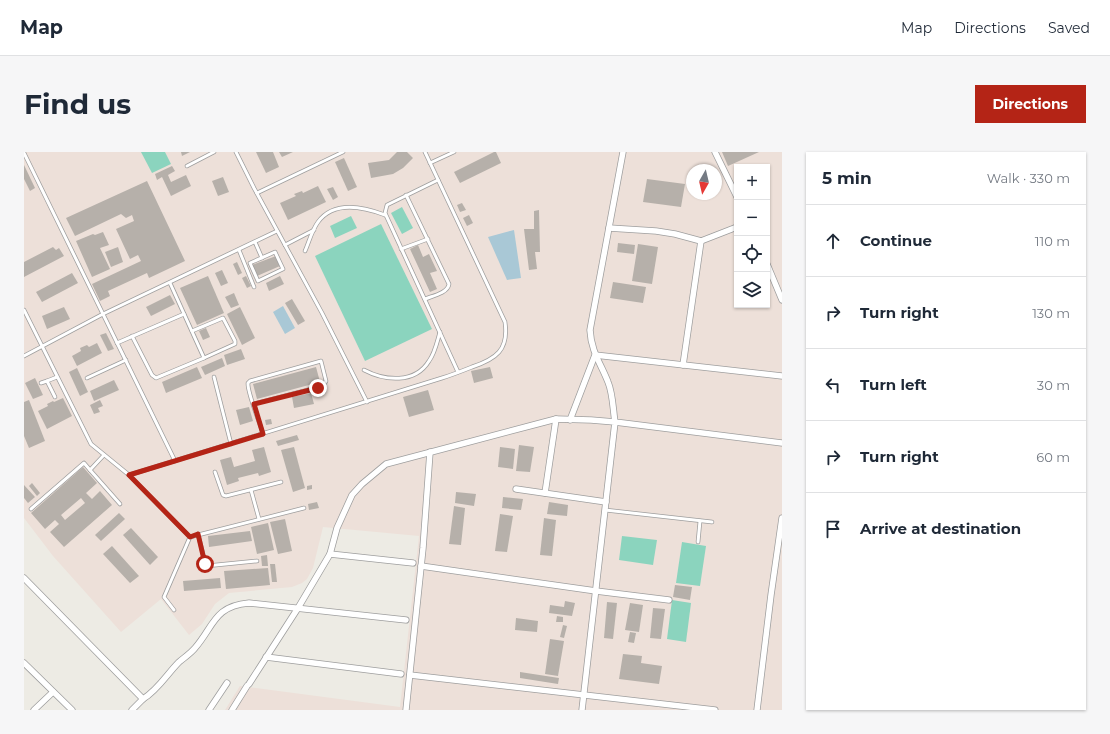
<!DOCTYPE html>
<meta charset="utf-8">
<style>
body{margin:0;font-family:Montserrat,sans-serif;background:#f6f6f7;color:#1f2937}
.controls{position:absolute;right:12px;top:12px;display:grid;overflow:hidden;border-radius:0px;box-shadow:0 1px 3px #0004}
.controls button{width:36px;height:36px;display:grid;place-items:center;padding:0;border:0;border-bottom:1px solid #e0e1e3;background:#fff;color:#1f2937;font:20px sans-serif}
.compass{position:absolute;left:662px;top:12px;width:36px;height:36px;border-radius:50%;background:#fff;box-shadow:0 1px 3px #0004;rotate:188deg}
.stop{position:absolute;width:12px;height:12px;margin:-9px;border:3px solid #b42416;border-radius:50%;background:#fff}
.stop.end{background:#b42416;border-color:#fff;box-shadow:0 1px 4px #0008}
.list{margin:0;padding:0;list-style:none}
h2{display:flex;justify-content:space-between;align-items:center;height:52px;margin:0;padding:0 16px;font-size:17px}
h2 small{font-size:13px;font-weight:400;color:#747a83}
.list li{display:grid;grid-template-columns:26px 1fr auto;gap:12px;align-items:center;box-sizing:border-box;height:72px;padding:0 16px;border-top:1px solid #e0e1e3}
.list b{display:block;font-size:15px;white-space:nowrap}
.list em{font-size:13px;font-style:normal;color:#747a83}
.icon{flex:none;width:22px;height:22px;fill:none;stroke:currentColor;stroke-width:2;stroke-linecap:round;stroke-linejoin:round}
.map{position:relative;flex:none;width:758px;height:558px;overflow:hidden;border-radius:0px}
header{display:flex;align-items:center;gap:24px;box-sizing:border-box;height:56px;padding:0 20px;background:#fff;border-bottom:1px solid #e0e1e3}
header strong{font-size:19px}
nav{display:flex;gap:22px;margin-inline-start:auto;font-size:14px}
.intro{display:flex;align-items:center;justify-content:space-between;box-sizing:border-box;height:96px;padding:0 24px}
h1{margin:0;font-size:28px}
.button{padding:10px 18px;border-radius:0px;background:#b42416;color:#fff;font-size:14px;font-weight:700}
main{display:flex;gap:24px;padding:0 24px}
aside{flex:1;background:#fff;border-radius:0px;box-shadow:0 1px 3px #0004}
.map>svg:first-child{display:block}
.military{fill:#ede0d9;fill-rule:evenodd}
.pitch{fill:#8bd4be}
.water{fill:#a9c8d6}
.building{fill:#b6b0aa;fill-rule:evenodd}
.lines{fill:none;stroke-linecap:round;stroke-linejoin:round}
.service-casing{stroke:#9e9e9e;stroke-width:4.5}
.minor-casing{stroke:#9e9e9e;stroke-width:7}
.service{stroke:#fff;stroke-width:3}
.minor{stroke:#fff;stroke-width:5.5}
.route{stroke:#b42416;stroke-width:5}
</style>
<header>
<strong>Map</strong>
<nav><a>Map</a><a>Directions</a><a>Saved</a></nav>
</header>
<div class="intro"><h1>Find us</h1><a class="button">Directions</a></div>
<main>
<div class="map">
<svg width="758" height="558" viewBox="0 0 758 558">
<rect width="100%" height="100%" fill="#edebe4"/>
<path class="military" d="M0 0H758V558H201L216 534 376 555 395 384 299 375 289 416 283 427 278 431 268 435 205 441 191 452 178 472 165 483 137 447 97 480 29 404 0 366ZM713 15H743V153H713ZM668 18H692V42H668Z"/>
<g class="pitch">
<path d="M117 0H141L147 12 128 21Z"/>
<path d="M378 55 389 76 378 82 367 61Z"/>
<path d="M327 64 333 76 311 86 306 74Z"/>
<path d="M357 72 408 177 341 209 291 104Z"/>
<path d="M598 384 633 388 629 413 595 408Z"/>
<path d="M658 390 682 394 676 434 652 431Z"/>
<path d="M648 448 667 451 662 490 643 487Z"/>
</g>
<g class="water">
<path d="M490 78 497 126 483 128 464 85Z"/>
<path d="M259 154 271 176 261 182 249 160Z"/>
</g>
<g class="building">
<path d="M157 0H166L158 4Z"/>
<path d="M232 0H249L255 15 242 21Z"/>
<path d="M255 0H269L258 5Z"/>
<path d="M373 0H383L389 6 379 16 369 22 347 26 344 11 365 8Z"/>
<path d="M470 0H472L477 11 436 31 430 20Z"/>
<path d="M698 0H735L704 14Z"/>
<path d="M320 6 333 35 324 39 311 10Z"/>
<path d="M0 13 11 36 6 39 0 27Z"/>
<path d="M148 14 151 19 144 23 147 30 162 23 167 34 147 44 138 25 133 28 131 22Z"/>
<path d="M199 25 205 40 194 44 188 29Z"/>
<path d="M623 27 661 32 657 55 619 50Z"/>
<path d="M123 29 161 109 125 126 123 121 84 139 86 144 76 149 68 132 117 109 114 103 106 107 92 77 110 69 108 63 102 66 97 62 51 84 42 66Z"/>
<path d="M294 34 302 50 264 68 256 51 272 44 270 42 278 39 279 41Z"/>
<path d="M309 35 314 45 309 48 303 37Z"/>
<path d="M438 51 442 58 436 60 433 53Z"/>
<path d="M515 58 516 100H511L513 117 505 118 500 77H510V59Z"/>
<path d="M445 63 449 71 443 74 439 66Z"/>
<path d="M79 80 85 93 76 96 86 117 68 125 52 89 69 82 71 83Z"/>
<path d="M594 91 611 93 610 102 593 100Z"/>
<path d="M614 92 634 95 628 132 608 129Z"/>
<path d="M394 93 399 105 405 102 413 119 406 121 413 137 406 140 386 97Z"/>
<path d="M29 95 32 98 35 96 40 104 0 125V110Z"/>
<path d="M94 95 99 110 87 115 81 100Z"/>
<path d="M252 104 256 114 233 124 228 113Z"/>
<path d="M213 110 218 121 214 123 209 112Z"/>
<path d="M198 118 204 131 197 134 191 121Z"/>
<path d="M48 121 54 131 18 150 12 140Z"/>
<path d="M184 124 200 161 173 173 156 136Z"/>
<path d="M222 124 227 134 223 136 218 126Z"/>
<path d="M256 124 260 132 245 139 242 131Z"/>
<path d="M589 130 622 135 619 151 586 146Z"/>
<path d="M210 141 215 153 207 156 201 145Z"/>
<path d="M146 143 151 152 127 164 122 155Z"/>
<path d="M268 147 281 169 274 173 261 151Z"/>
<path d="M40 155 46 167 23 177 18 164Z"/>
<path d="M216 155 231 186 218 193 203 162Z"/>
<path d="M182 176 186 185 179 188 175 179Z"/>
<path d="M82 181 90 197 84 199 76 183Z"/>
<path d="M73 191 78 201 53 214 48 204 57 199 56 196 63 193 65 195Z"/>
<path d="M217 197 221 207 203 213 200 203Z"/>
<path d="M198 206 201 214 181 223 177 215Z"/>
<path d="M173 215 178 226 142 241 138 230Z"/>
<path d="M292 215 296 230 233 247 229 232Z"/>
<path d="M466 215 469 226 450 231 447 219Z"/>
<path d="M53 216 64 240 56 244 45 220Z"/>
<path d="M11 226 19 243 9 247 1 231Z"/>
<path d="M90 228 95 238 70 249 66 239Z"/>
<path d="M404 238 410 258 385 265 379 245Z"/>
<path d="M287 241 290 252 270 256 268 245Z"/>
<path d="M39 246 48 264 23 277 14 259 24 254 23 252 29 249 30 250Z"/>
<path d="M5 248 21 289 5 296 0 284V250Z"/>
<path d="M76 248 79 254 74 256 76 260 70 262 66 253Z"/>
<path d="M225 255 229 269 216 273 212 258Z"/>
<path d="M247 267 248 272 242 273 241 268Z"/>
<path d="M273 283 275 288 254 294 252 289Z"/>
<path d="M495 293 510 295 506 320 492 319Z"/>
<path d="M240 295 247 320 235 324 234 321 214 326 215 329 203 333 196 308 207 305 210 315 231 309 228 298Z"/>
<path d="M270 295 281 336 269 340 257 298Z"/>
<path d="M476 295 491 297 489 317 474 315Z"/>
<path d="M59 315 73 331 62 341 68 347 76 339 88 353 40 395 26 380 35 372 31 368 21 377 7 361ZM57 346 61 351 41 368 37 363Z"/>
<path d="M8 331 16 341 13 344 5 334Z"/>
<path d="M0 333 11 345 4 351 0 346Z"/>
<path d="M288 333V337L283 338V334Z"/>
<path d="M432 340 452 342 450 354 431 351Z"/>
<path d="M479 345 499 347 497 358 478 356Z"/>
<path d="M293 350 295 356 285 358 284 352Z"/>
<path d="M525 350 544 353 543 364 523 362Z"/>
<path d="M430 354 441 356 437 393 425 392Z"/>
<path d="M95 361 101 367 77 389 71 383Z"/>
<path d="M476 362 489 364 483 400 471 399Z"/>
<path d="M520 366 532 368 528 404 516 403Z"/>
<path d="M261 367 268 399 254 402 246 370Z"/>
<path d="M244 371 250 398 233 402 227 375Z"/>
<path d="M107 376 134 405 126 413 99 383Z"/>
<path d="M226 379 228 389 185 395 184 384Z"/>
<path d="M88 394 115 424 106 431 79 402Z"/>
<path d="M243 403 244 414H238L237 404Z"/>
<path d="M246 412H251L253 430H248Z"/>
<path d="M244 416 246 433 202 437 200 419Z"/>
<path d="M196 426 197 436 160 439 159 429Z"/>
<path d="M651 433 668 435 666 448 649 445Z"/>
<path d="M541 449 551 451 548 464 525 461 526 453 540 455Z"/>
<path d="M583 450 593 451 589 487 580 486Z"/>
<path d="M606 451 619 453 615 480 601 478Z"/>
<path d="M629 456 641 457 637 487 626 486Z"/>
<path d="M533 464 539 465V470H532Z"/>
<path d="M492 466 514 469 513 480 491 478Z"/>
<path d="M539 473 543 474 540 486 536 485Z"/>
<path d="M606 480 612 481 610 491 604 490Z"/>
<path d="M526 487 540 489 534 524 521 522Z"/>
<path d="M599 502 618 504 617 511 638 514 635 532 595 527Z"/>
<path d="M496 520 535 526 534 532 496 526Z"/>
</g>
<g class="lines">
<g class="service-casing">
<g id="service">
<path d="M212 0 230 36 298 161 343 250"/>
<path d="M0 1 151 309"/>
<path d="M406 11 430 0"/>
<path d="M163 14 190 0"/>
<path d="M414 28 363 53 361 61 434 220"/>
<path d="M233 41 319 0"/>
<path d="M382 43 425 132C424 141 408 144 401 147"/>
<path d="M231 90 238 106"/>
<path d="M261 93 290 78"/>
<path d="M377 97 404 87"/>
<path d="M215 98 230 135"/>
<path d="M281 99C285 90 288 78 294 70 310 48 340 55 361 63"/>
<path d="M251 100 259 117 234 129 226 111Z"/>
<path d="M146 131 180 206"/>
<path d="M0 158 67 292 105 323 166 385 140 445 150 458"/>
<path d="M108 184 128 223 132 226 180 206 211 192V189L199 166 168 179"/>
<path d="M93 191 160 162"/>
<path d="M0 204 79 162 253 79"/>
<path d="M340 218C361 229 391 232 405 209 411 201 413 190 416 180"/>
<path d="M190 225 207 292"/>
<path d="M63 226 102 208"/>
<path d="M17 231 23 229"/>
<path d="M31 245 23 229 33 225"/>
<path d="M229 252 299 234 302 229 297 209 226 229 224 231C223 240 236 271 239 282"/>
<path d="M66 318 96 352"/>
<path d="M191 320 199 343 202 344 257 330"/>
<path d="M105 323 418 226C428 223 438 219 448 215 472 207 485 198 481 170L401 0"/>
<path d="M227 338 235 367"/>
<path d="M7 357 60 311 66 318 80 303"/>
<path d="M581 358 688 370"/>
<path d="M174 382 182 414 233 409"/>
<path d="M166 385 280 356"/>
<path d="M674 390 676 369"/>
</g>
</g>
<g class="minor-casing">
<g id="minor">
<path d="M599 0 566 178C567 199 577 212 584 230 589 242 589 258 591 270L758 291"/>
<path d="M691 0 713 45"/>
<path d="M585 76 632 79 651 82 677 89 713 75"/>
<path d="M743 112 758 148"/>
<path d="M659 213 677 89"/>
<path d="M546 268 571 203 758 224"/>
<path d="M492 337 582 350"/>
<path d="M521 341 532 267"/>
<path d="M306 402 389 411"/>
<path d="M397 414 572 439 645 448"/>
<path d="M0 426 119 547C134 538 143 522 155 510 161 505 167 501 171 496 190 474 190 454 225 451L382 468"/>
<path d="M242 505 377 522"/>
<path d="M0 511 48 558"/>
<path d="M386 523 691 558"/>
<path d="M225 532 274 456 306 402 313 376 328 343 338 332 362 312 513 272 532 267 567 268 591 270 558 558"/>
<path d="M10 558 29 540"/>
<path d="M108 558 119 547"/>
<path d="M185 558 203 531"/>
<path d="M208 558 223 534"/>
<path d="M382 558 399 396 406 300"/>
<path d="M733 558 747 443 758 366"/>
</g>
</g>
<use href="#service" class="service"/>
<use href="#minor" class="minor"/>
</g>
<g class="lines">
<path class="route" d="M181 412 174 382 166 385 105 323 239 282 230 252 294 236"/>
</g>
</svg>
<div class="controls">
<button>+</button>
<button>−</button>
<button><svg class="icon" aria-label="locate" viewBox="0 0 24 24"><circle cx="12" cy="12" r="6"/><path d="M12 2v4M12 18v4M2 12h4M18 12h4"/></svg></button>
<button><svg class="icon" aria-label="layers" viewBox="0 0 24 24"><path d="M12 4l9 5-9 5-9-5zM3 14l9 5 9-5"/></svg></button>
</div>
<svg class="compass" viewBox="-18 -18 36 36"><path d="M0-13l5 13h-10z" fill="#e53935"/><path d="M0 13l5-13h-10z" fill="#747a83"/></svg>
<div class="stop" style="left:181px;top:412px"></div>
<div class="stop end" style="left:294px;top:236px"></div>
</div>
<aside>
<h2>5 min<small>Walk · 330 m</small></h2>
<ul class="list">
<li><svg class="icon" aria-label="ahead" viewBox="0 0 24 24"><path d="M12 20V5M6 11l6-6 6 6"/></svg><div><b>Continue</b></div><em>110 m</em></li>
<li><svg class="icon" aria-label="right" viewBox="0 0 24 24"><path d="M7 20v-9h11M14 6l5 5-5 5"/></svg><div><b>Turn right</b></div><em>130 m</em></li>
<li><svg class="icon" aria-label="left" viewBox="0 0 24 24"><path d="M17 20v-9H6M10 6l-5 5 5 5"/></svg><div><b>Turn left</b></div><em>30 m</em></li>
<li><svg class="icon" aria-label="right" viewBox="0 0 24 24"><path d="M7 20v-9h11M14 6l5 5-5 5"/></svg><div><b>Turn right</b></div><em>60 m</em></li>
<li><svg class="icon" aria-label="arrive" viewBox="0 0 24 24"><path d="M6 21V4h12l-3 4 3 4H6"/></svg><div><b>Arrive at destination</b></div></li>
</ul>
</aside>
</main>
